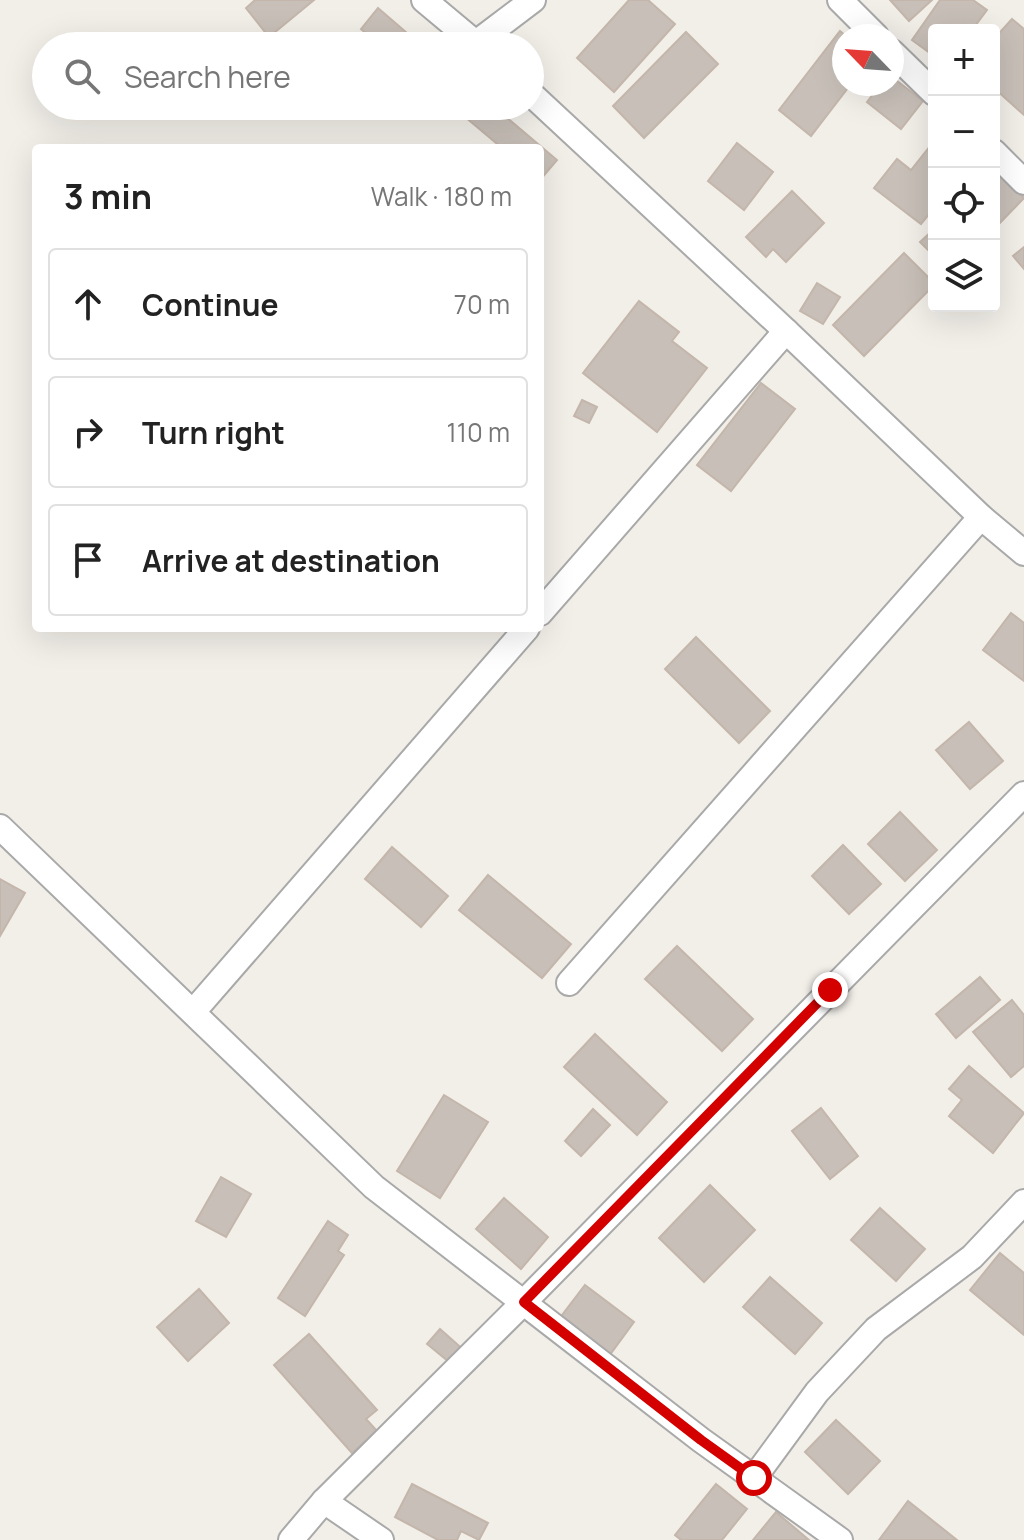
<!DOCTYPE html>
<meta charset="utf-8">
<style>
body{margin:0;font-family:Manrope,sans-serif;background:#f2f2f2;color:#222}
.controls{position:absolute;right:24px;top:24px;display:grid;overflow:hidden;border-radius:8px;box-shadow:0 8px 32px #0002}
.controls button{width:72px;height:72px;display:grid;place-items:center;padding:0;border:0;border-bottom:2px solid #e0e0e0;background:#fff;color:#222;font:40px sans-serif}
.compass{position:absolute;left:832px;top:24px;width:72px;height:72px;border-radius:50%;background:#fff;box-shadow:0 8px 32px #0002;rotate:295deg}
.stop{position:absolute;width:24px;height:24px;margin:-18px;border:6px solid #d40000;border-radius:50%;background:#fff}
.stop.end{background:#d40000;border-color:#fff;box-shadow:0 2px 8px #0008}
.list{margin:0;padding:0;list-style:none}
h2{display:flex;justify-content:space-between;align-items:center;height:104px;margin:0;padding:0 32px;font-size:34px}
h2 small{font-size:26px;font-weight:400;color:#767676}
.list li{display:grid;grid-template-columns:52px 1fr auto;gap:24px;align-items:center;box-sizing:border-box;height:112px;margin:0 16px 16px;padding:0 16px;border:2px solid #e0e0e0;border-radius:8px}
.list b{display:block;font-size:30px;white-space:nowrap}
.list em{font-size:26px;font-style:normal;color:#767676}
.icon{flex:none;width:44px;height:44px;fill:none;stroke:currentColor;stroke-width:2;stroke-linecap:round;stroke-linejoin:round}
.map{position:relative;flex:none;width:1024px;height:1540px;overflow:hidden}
.search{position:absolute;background:#fff;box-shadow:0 8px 32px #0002;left:32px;top:32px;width:512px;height:88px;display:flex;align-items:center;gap:20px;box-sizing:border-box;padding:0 28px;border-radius:44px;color:#767676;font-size:30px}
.panel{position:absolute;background:#fff;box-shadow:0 8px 32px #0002;left:32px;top:144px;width:512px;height:488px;border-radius:8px}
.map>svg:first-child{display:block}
.building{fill:#c7bfb8;stroke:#c4b6ab;stroke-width:2}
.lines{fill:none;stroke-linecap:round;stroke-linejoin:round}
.minor-casing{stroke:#a9a9a9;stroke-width:28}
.minor{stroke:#fff;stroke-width:24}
.route{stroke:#d40000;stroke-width:10}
</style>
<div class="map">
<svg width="1024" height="1540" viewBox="0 0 1024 1540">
<rect width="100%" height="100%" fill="#f2efe9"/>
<g class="building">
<path d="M255 0H314L269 37 246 8Z"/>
<path d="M629 0H648L675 24 614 92 577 58Z"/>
<path d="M890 0H932L909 21Z"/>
<path d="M940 0H973L987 10 972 30H934V56L912 40Z"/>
<path d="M378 8 422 46H381L361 29Z"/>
<path d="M1012 19 1024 29V115L994 88V39Z"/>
<path d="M840 31 846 36H844V84H851L811 136 779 110Z"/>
<path d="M686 32 718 64 644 138 613 106Z"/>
<path d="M892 77 923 101 901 129 867 102 881 84H892Z"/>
<path d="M452 106H493L557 160 540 180V148H502Z"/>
<path d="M934 141V208L921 224 874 188 897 159 911 170Z"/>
<path d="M737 143 773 172 744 210 708 181Z"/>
<path d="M994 168 1024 198 994 229Z"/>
<path d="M792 191 824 223 786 262 773 249 766 257 746 237Z"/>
<path d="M934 229V256L920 242Z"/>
<path d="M1024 247V269L1013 256Z"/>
<path d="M904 253 934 283V285L864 356 833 325Z"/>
<path d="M817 283 840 297 823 324 800 311Z"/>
<path d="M639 301 679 332 672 341 707 368 657 432 583 373Z"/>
<path d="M761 383 795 409 731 491 697 465Z"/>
<path d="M582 400 597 407 589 423 574 416Z"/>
<path d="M1011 613 1024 623V681L983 650Z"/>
<path d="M696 637 770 711 739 743 665 669Z"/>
<path d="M969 722 1003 761 970 789 936 750Z"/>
<path d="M900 812 937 850 905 881 868 844Z"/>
<path d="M843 845 881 884 849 914 812 876Z"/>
<path d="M392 847 448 896 421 927 365 879Z"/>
<path d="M488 875 571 944 542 978 459 910Z"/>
<path d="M0 879 25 893 0 936Z"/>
<path d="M677 946 753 1019 722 1051 645 979Z"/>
<path d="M980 977 1000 1000 956 1038 936 1014Z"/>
<path d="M1012 1000 1024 1015V1066L1011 1077 973 1032Z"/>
<path d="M595 1034 667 1102 637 1135 564 1067Z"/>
<path d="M969 1066 1024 1113 993 1153 949 1116 962 1100 949 1089Z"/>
<path d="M444 1095 488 1122 440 1198 397 1171Z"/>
<path d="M821 1108 858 1156 830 1179 792 1131Z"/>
<path d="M593 1109 610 1125 581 1156 565 1141Z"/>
<path d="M221 1177 251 1194 226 1237 196 1221Z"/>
<path d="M710 1185 755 1230 704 1282 659 1238Z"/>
<path d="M504 1198 548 1237 521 1269 476 1229Z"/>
<path d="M880 1208 925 1249 896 1281 851 1240Z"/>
<path d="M328 1221 348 1235 338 1251 344 1255 305 1316 278 1298Z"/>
<path d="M1000 1253 1024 1273V1335L970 1290Z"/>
<path d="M770 1277 822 1323 795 1354 743 1307Z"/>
<path d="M585 1285 634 1322 609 1356 559 1319Z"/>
<path d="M199 1289 229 1323 188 1361 157 1327Z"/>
<path d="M440 1329 466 1352 454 1366 427 1344Z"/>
<path d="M309 1334 377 1410 366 1419 377 1431 352 1453 274 1365Z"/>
<path d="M836 1420 880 1461 848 1494 805 1452Z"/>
<path d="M412 1484 488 1523 479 1540 461 1531 457 1540H438L395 1517Z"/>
<path d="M716 1484 747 1509 722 1540H681L675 1535Z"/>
<path d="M908 1501 957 1540H879Z"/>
<path d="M776 1512 809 1540H753Z"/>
</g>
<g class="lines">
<g class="minor-casing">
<g id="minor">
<path d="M424 0 479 46"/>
<path d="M840 0 876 36"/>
<path d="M476 43 533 0"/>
<path d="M892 52 934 93"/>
<path d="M530 93 786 331 981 517 1024 553"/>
<path d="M994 152 1024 182"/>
<path d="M540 613 786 331"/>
<path d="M0 827 374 1187 701 1440 840 1540"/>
<path d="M569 983 981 517"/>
<path d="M193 1012 527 628"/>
<path d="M754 1478 817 1392 876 1329 972 1257 1024 1202"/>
<path d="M324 1501 381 1540"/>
<path d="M291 1540 324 1501 524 1302 1024 794"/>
</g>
</g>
<use href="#minor" class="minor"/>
</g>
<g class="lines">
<path class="route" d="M754 1478 701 1440 524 1302 830 990"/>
</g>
</svg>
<div class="controls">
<button>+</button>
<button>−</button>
<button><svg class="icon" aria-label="locate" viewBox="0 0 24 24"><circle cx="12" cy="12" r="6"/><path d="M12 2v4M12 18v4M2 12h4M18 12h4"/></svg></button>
<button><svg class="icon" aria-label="layers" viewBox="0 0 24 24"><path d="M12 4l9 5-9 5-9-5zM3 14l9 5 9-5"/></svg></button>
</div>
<svg class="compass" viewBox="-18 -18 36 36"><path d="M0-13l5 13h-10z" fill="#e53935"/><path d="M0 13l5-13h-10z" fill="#767676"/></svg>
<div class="stop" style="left:754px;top:1478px"></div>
<div class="stop end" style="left:830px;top:990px"></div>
<div class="search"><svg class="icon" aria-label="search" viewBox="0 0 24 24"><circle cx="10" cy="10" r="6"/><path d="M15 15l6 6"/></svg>Search here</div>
<section class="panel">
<h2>3 min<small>Walk · 180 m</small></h2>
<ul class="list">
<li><svg class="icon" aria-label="ahead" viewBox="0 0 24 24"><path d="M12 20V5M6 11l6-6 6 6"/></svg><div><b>Continue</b></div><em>70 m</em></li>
<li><svg class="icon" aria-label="right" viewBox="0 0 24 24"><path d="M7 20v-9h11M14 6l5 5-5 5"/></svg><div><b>Turn right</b></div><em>110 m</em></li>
<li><svg class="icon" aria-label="arrive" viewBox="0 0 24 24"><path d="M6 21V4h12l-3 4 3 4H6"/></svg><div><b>Arrive at destination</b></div></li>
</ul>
</section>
</div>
